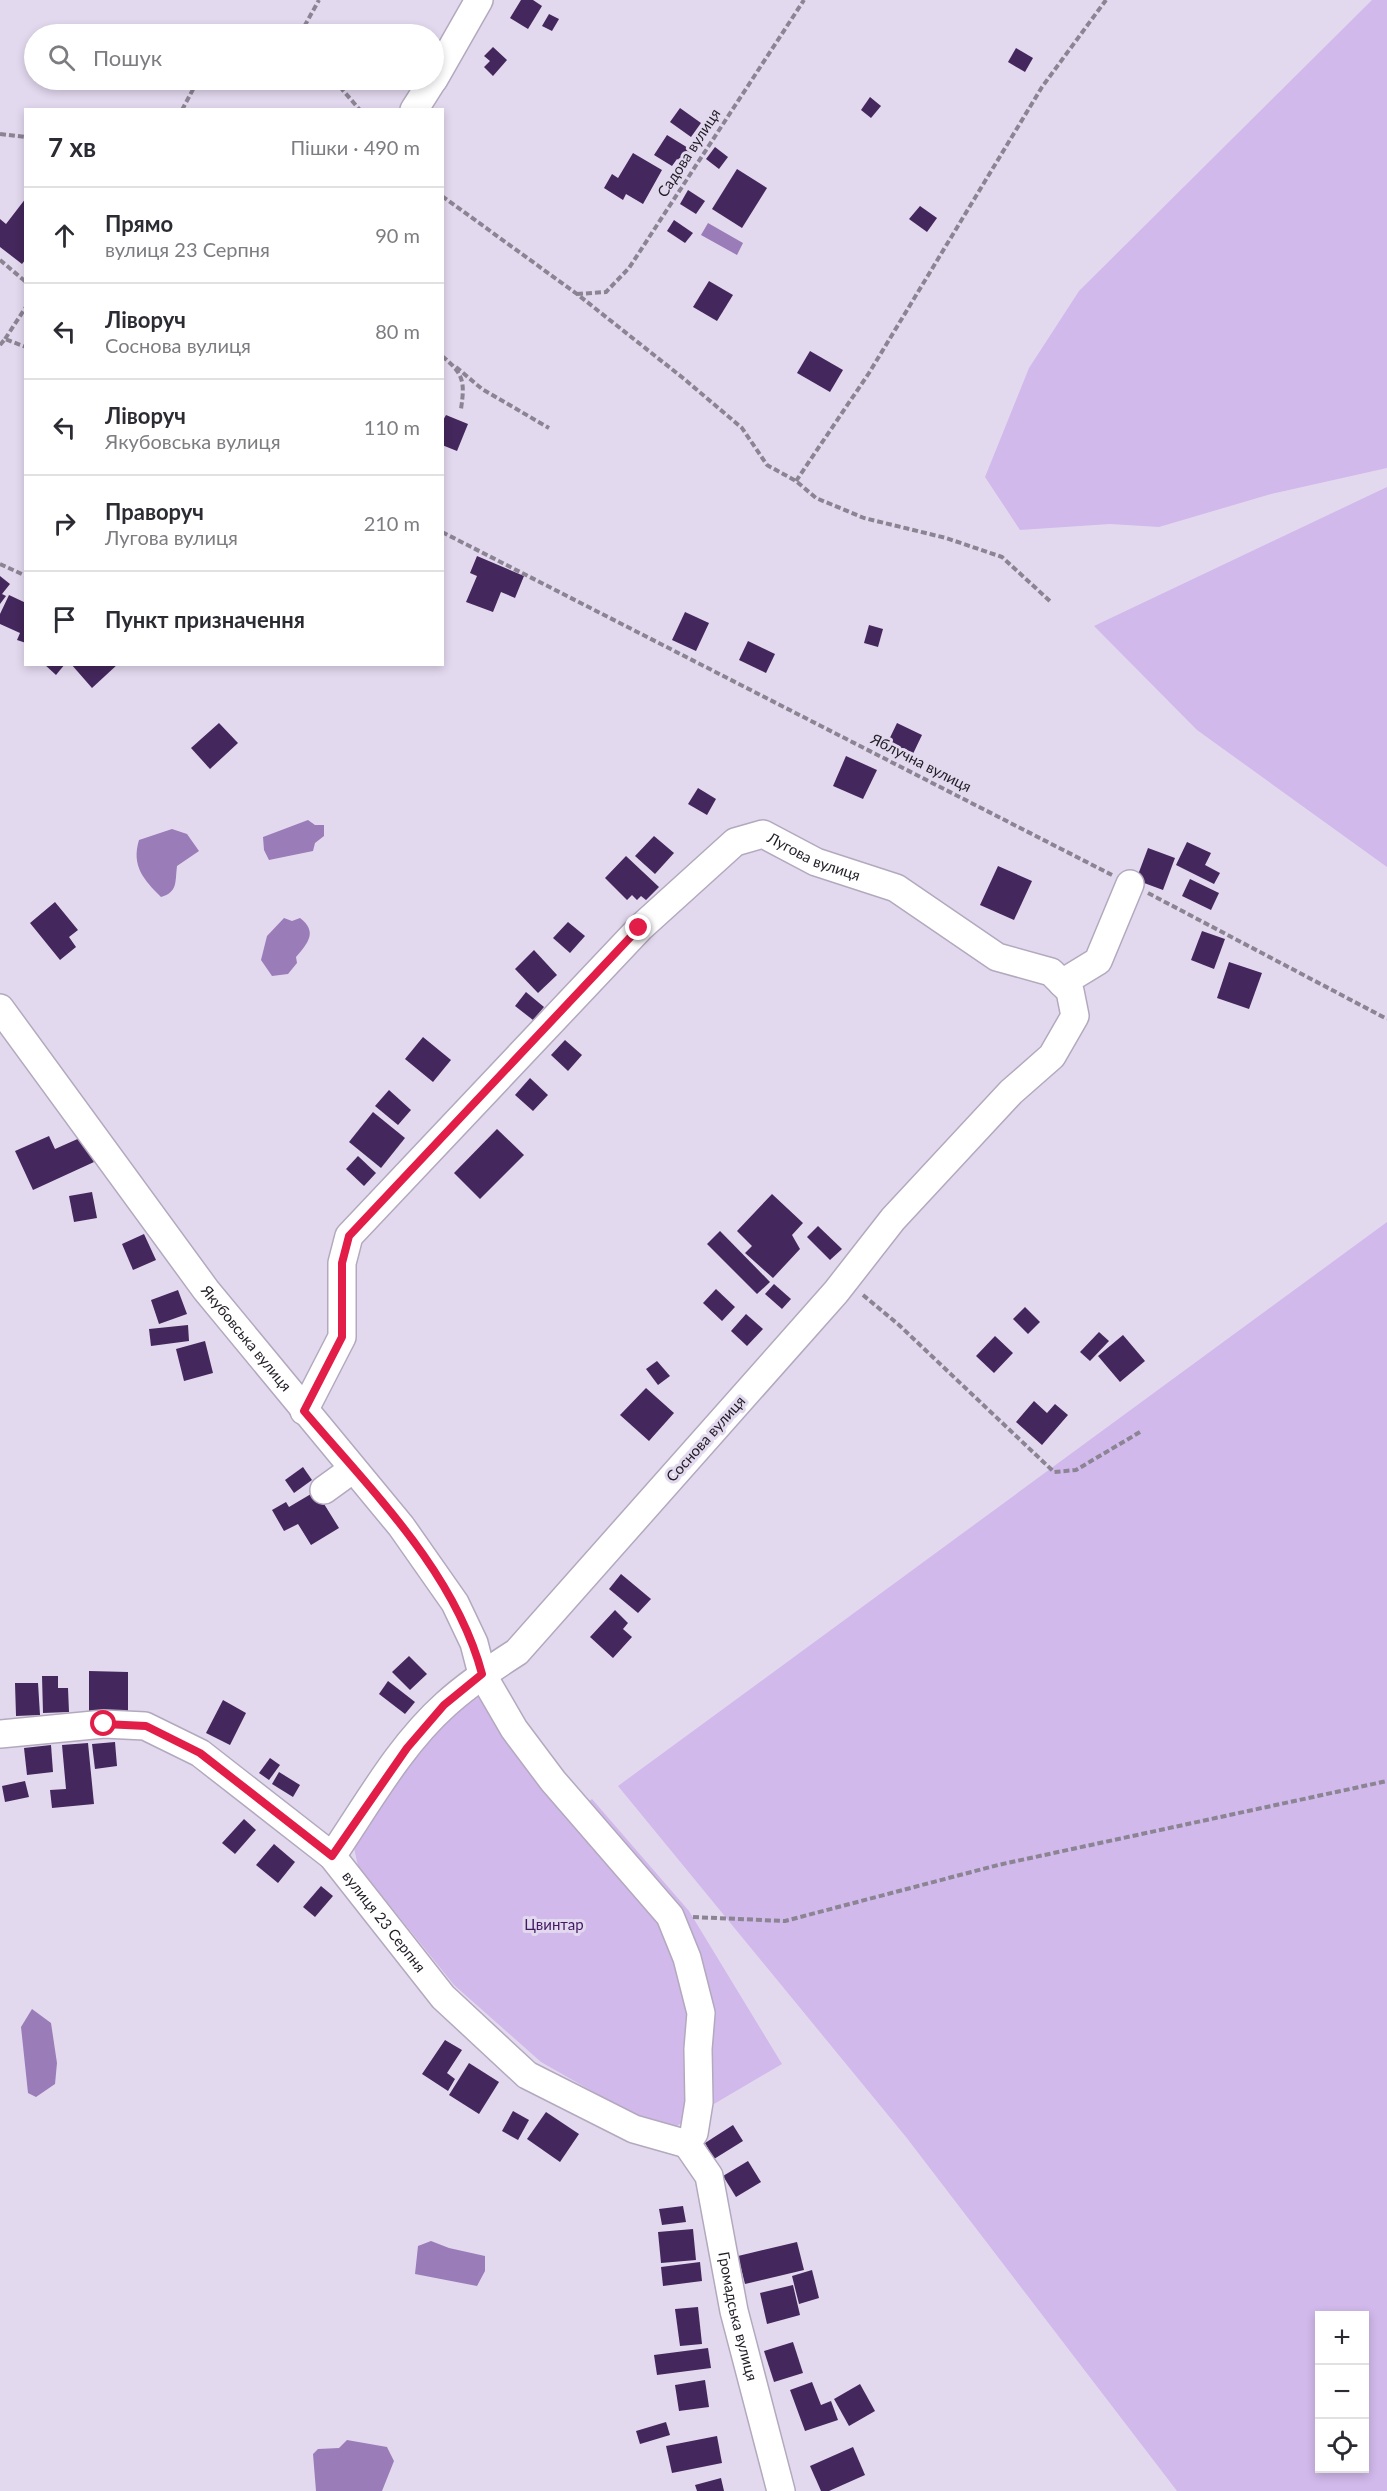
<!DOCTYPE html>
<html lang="uk">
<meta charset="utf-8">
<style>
body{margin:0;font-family:Lato,sans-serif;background:#f7f7f7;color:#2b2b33}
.controls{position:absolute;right:18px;bottom:18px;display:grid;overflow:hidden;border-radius:0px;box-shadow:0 3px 9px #0003}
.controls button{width:54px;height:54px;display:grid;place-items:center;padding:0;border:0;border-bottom:2px solid #e1e1e2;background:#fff;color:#2b2b33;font:30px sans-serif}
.stop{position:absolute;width:18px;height:18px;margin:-14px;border:4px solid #e11d48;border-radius:50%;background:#fff}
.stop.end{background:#e11d48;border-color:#fff;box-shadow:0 2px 6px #0008}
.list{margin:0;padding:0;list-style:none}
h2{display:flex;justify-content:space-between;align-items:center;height:78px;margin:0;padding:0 24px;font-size:26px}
h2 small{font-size:20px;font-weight:400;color:#7c7c81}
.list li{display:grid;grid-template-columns:39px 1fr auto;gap:18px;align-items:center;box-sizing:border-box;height:96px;padding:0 24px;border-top:2px solid #e1e1e2}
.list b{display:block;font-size:22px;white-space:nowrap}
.list p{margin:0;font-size:20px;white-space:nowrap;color:#7c7c81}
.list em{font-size:20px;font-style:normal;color:#7c7c81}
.icon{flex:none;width:33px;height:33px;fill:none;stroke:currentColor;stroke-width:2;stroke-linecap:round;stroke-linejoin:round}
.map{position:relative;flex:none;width:1387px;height:2491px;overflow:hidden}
.search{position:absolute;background:#fff;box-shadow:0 3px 9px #0003;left:24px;top:24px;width:420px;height:66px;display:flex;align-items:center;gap:15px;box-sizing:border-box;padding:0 21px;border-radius:33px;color:#7c7c81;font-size:22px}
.panel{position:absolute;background:#fff;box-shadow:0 3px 9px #0003;left:24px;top:108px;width:420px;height:558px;border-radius:0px}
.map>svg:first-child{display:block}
.green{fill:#d1b9eb;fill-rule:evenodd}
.water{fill:#9a7cb8}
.building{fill:#44275c}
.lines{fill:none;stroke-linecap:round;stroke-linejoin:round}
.minor-casing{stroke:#b3a9be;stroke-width:30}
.path{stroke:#8b8493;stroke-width:4;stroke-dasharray:6 3;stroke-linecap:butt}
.minor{stroke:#fff;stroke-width:27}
.route{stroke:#e11d48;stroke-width:8}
.labels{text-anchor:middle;stroke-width:6;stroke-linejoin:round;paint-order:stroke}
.street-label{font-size:15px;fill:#211e26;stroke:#e3d9ef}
.park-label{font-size:15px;fill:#441a63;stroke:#e3d9ef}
</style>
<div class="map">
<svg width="1387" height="2491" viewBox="0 0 1387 2491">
<rect width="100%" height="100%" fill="#e3d9ef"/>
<g class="green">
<path d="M1372 0H1387V468L1271 494 1159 527 1110 524 1020 530 985 477 1029 368 1079 291Z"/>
<path d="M1387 487V867L1197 730 1094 626Z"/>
<path d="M1387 1222V2491H1177L906 2137 618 1786ZM1320 2316H1364V2468H1320Z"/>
<path d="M476 1687 570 1814 592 1799 689 1911 782 2064 675 2127 632 2114 541 2062 454 1985 358 1866 352 1839 413 1754Z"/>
</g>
<g class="water">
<path d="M708 223 743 243 737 255 701 235Z"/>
<path d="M308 820 315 825H324V836L315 843 313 851 269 860 264 850 263 837Z"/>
<path d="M172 829 187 834 199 851 177 866C175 882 178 892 161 897 144 880 131 866 139 840Z"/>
<path d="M284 918 292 921 300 918C318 932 308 943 296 957L297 963 288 974 272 976 261 960 267 936Z"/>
<path d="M32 2009 51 2023 57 2063 55 2084 36 2097 28 2093 21 2027Z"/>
<path d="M431 2241 449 2248 485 2256V2271L477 2286 415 2274 418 2246Z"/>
<path d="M347 2440 387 2447 394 2461 382 2491H316L313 2454 318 2449 339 2448Z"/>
</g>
<g class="building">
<path d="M521 0H533L542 6 528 29 510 18Z"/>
<path d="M549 14 559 19 552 31 542 26Z"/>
<path d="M493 47 507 60 493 76 484 67 490 61 484 56Z"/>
<path d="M1016 48 1033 58 1025 72 1008 62Z"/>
<path d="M870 97 881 106 871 118 861 110Z"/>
<path d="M680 108 701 123 691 137 670 122Z"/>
<path d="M667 135 693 151 685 164 677 159 672 166 654 155Z"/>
<path d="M715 147 728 157 719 169 706 159Z"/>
<path d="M633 153 662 170 643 204 626 194 623 200 604 188 612 174 618 178Z"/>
<path d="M737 169 767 188 742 228 712 209Z"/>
<path d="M688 190 705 201 696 214 680 204Z"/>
<path d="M26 198V259L22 264 0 247V219L6 224Z"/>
<path d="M920 206 937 218 927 232 909 219Z"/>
<path d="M674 220 693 233 685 243 667 231Z"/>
<path d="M709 281 733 295 717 321 693 307Z"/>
<path d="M810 351 843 370 830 392 797 373Z"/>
<path d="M446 415 468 424 457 451 442 445V422Z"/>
<path d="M477 556 524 576 515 598 501 592 493 612 466 602 477 576 470 573Z"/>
<path d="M0 576 10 584 2 594 6 596 0 604Z"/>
<path d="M9 595 26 603V643L17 640 20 633 0 624V614Z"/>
<path d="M685 612 709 623 696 651 672 640Z"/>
<path d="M869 625 883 629 878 647 864 643Z"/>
<path d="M748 641 775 654 766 673 739 660Z"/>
<path d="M44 664H65L56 675Z"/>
<path d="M71 664H118L92 688Z"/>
<path d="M219 723 238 743 210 769 191 748Z"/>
<path d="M897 723 922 735 911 758 886 746Z"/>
<path d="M846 756 877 770 863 799 833 786Z"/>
<path d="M698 788 716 799 707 815 688 804Z"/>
<path d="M654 836 674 853 655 874 635 856Z"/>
<path d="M1187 842 1211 853 1205 865 1220 873 1214 884 1176 865Z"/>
<path d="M1148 848 1175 858 1163 890 1136 880Z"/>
<path d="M626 856 659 887 646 900 641 896 637 900 632 895 627 900 605 878Z"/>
<path d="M998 866 1032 881 1014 920 980 905Z"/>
<path d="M1190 879 1219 893 1211 910 1182 896Z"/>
<path d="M55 902 78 930 69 937 76 947 60 960 30 923Z"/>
<path d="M568 922 585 936 570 953 553 938Z"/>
<path d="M1202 931 1225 939 1214 969 1191 960Z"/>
<path d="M534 950 557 975 538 993 515 969Z"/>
<path d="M1229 962 1262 973 1249 1009 1217 998Z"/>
<path d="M526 992 544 1007 533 1020 515 1006Z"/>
<path d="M423 1037 451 1060 433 1082 405 1059Z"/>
<path d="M565 1040 582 1055 568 1071 551 1055Z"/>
<path d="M530 1078 548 1095 533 1111 515 1095Z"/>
<path d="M389 1090 411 1110 398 1125 375 1106Z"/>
<path d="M373 1112 405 1138 381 1168 349 1142Z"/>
<path d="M497 1129 524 1155 480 1199 454 1173Z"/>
<path d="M49 1136 55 1149 82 1137 94 1162 33 1190 15 1151Z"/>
<path d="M358 1156 376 1173 364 1186 346 1169Z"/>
<path d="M92 1192 97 1218 74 1222 69 1196Z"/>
<path d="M772 1194 803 1223 792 1235 800 1249 773 1278 745 1253 752 1246 737 1231Z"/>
<path d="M818 1226 842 1249 830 1260 807 1237Z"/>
<path d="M720 1231 770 1282 757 1294 707 1244Z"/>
<path d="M144 1234 156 1260 133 1270 122 1244Z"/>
<path d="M774 1284 791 1299 782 1309 765 1294Z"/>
<path d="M716 1289 735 1307 722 1321 703 1303Z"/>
<path d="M178 1290 187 1314 159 1324 151 1300Z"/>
<path d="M1025 1307 1040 1322 1028 1334 1013 1319Z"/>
<path d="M746 1314 763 1329 747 1346 731 1331Z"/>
<path d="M188 1325 189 1341 151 1346 149 1329Z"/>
<path d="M1099 1332 1109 1341 1090 1361 1080 1352Z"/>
<path d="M1123 1335 1145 1361 1120 1382 1098 1356Z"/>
<path d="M995 1336 1013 1353 994 1373 976 1356Z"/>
<path d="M205 1341 213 1373 184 1381 176 1349Z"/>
<path d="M657 1361 670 1376 658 1385 646 1369Z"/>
<path d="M646 1388 674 1413 649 1441 620 1415Z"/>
<path d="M1034 1401 1047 1413 1055 1404 1068 1415 1042 1445 1016 1422Z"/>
<path d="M303 1467 312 1480 294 1493 285 1480Z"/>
<path d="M316 1491 339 1528 311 1545 298 1524 284 1531 272 1510 286 1502 289 1507Z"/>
<path d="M621 1574 651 1599 638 1613 609 1589Z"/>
<path d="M615 1610 628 1623 623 1629 632 1637 613 1658 590 1637Z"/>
<path d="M409 1656 427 1674 410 1690 392 1672Z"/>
<path d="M89 1671 128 1672V1713H89Z"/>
<path d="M42 1676H58V1688H68L69 1712 43 1713Z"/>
<path d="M388 1681 415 1702 405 1714 379 1694Z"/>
<path d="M15 1683H38L40 1715 16 1716Z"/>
<path d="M223 1700 246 1713 230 1745 206 1733Z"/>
<path d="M115 1742 117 1766 95 1769 92 1744Z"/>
<path d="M88 1743 94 1804 52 1808 50 1790 66 1789 62 1745Z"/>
<path d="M51 1745 53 1772 27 1775 24 1748Z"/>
<path d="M270 1758 280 1765 269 1780 259 1773Z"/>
<path d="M279 1772 300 1785 293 1797 272 1784Z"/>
<path d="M25 1781 29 1797 5 1802 2 1786Z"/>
<path d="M244 1819 256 1830 235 1854 222 1843Z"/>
<path d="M274 1844 295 1862 278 1883 256 1865Z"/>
<path d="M321 1886 333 1896 315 1917 303 1907Z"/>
<path d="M445 2040 462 2050 447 2073 455 2079 448 2091 422 2074Z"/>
<path d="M469 2063 499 2082 479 2114 449 2095Z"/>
<path d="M513 2111 529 2120 518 2140 502 2131Z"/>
<path d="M546 2112 579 2134 560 2162 527 2139Z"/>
<path d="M733 2125 743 2141 714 2159 705 2143Z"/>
<path d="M748 2161 761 2182 736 2197 723 2176Z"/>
<path d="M683 2206 686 2222 662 2225 659 2209Z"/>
<path d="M693 2229 696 2260 661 2263 658 2232Z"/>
<path d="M797 2242 804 2270 745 2284 738 2256Z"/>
<path d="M700 2262 702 2281 663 2286 661 2267Z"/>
<path d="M812 2270 819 2298 799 2304 792 2276Z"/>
<path d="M793 2285 800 2315 767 2324 760 2293Z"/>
<path d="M698 2307 702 2344 680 2346 675 2309Z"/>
<path d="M793 2342 803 2373 774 2382 764 2351Z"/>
<path d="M708 2348 711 2368 657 2375 654 2355Z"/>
<path d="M705 2380 709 2407 679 2411 675 2385Z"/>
<path d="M812 2382 821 2405 831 2401 838 2420 805 2431 790 2390Z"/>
<path d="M860 2384 875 2411 849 2426 834 2399Z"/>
<path d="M666 2422 670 2435 640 2444 636 2431Z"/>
<path d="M717 2436 722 2463 672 2473 666 2446Z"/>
<path d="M853 2447 865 2475 829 2491H821L810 2466Z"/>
<path d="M721 2478 724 2491H697L695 2485Z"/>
</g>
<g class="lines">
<g class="minor-casing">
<g id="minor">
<path d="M434 79 479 0"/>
<path d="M414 110 433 80"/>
<path d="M1062 983 1098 961 1130 884"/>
<path id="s1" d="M0 1008 206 1290 401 1526 455 1603 474 1643 482 1674 514 1729 553 1781 670 1916 687 1958 701 2013 698 2049 699 2102 694 2133 687 2144"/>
<path id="s2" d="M304 1411 342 1337V1263L349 1236 640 928 735 842 763 834 816 862 896 888 997 957 1051 972 1070 991 1075 1016 1052 1056 1011 1092 893 1219 836 1292 517 1652C492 1668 468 1684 446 1704 399 1746 367 1805 332 1856"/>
<path d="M324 1490 353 1469"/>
<path id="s3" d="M0 1734 104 1724 145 1726 200 1753 332 1856 443 1997 527 2075 634 2129 687 2144"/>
<path id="s4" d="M687 2144 709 2176 734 2311 781 2491"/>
</g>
</g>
<g class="path">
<path d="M300 34 319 0"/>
<path d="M334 80 360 110"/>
<path d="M182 110 198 80"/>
<path d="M0 134 26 137"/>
<path d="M442 196 577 294 683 378 742 428 767 465 796 481 816 498 864 518 946 538 1002 557 1052 603"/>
<path d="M0 260 26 282"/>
<path d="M577 294 606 292 629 268 804 0"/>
<path d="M5 339 26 307"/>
<path d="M0 345 5 339 26 347"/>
<path d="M442 356C464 374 465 382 461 409"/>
<path d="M456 367 482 389 549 428"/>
<path d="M796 481 869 373 1042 87 1106 0"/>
<path d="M442 532 1112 875"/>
<path d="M0 564 26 576"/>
<path d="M1148 893 1387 1019"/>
<path d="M863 1295 899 1325 1054 1472 1076 1470 1140 1432"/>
<path d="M693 1917 785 1921 998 1865 1387 1781"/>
</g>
<use href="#minor" class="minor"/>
</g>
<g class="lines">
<path class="route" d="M104 1724 146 1726 200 1753 332 1856 407 1748 444 1705 482 1674C455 1572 371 1490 304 1411L342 1337V1263L349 1236 639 928"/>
</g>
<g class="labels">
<g class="street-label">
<text transform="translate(689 153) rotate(-57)" y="5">Садова вулиця</text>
<text transform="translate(921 763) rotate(27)" y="5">Яблучна вулиця</text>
<text dy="5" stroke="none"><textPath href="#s2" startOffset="822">Лугова вулиця</textPath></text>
<text dy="5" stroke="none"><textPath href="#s1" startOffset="412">Якубовська вулиця</textPath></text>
<text transform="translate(706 1439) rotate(-48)" y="5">Соснова вулиця</text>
<text dy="5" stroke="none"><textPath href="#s3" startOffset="458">вулиця 23 Серпня</textPath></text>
<text dy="5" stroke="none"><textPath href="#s4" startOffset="182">Громадська вулиця</textPath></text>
</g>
<g class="park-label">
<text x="554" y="1930">Цвинтар</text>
</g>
</g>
</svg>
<div class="controls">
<button>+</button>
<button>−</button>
<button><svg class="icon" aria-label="locate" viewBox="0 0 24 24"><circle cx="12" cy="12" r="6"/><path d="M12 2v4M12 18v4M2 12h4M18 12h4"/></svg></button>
</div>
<div class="stop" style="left:104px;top:1724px"></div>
<div class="stop end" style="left:639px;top:928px"></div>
<div class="search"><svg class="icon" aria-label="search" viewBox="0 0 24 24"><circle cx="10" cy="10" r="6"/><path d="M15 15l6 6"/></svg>Пошук</div>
<section class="panel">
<h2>7 хв<small>Пішки · 490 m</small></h2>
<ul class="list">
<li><svg class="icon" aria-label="ahead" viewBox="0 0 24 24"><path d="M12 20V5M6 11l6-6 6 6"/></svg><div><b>Прямо</b><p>вулиця 23 Серпня</p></div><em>90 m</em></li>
<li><svg class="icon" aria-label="left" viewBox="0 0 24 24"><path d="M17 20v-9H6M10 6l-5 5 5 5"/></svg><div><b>Ліворуч</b><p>Соснова вулиця</p></div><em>80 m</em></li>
<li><svg class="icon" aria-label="left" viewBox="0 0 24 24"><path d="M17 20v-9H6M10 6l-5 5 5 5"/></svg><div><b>Ліворуч</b><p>Якубовська вулиця</p></div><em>110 m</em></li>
<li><svg class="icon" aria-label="right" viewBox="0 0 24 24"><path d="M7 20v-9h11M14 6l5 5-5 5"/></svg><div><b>Праворуч</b><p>Лугова вулиця</p></div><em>210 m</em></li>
<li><svg class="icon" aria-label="arrive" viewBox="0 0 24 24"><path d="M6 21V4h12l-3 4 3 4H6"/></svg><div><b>Пункт призначення</b></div></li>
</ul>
</section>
</div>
